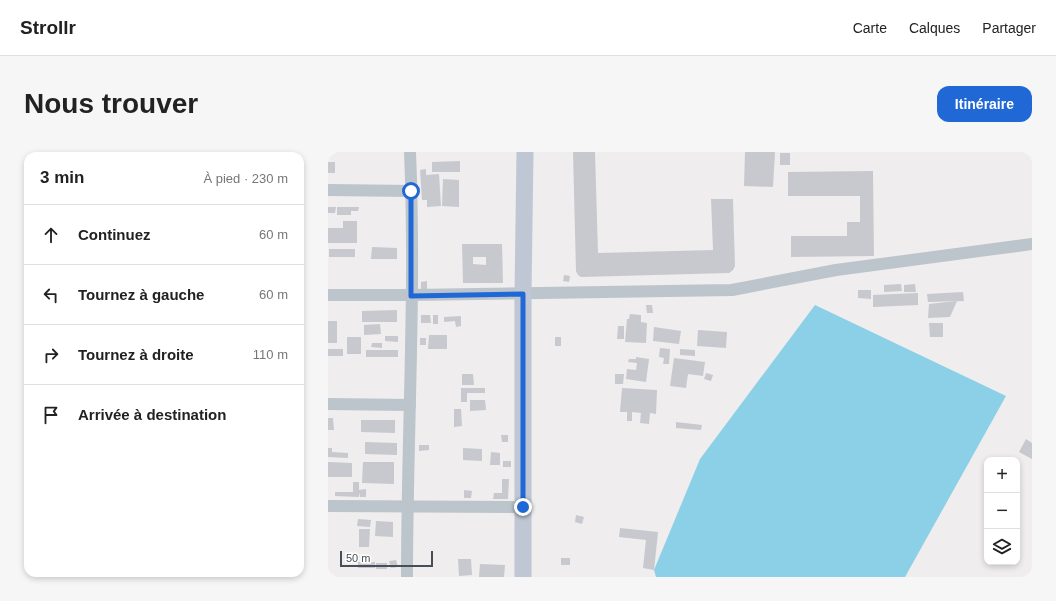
<!DOCTYPE html>
<html lang="fr">
<meta charset="utf-8">
<style>
body{margin:0;font-family:Arial,sans-serif;background:#f6f6f6;color:#222}
.controls{position:absolute;right:12px;bottom:12px;display:grid;overflow:hidden;border-radius:8px;box-shadow:0 2px 6px #0003}
.controls button{width:36px;height:36px;display:grid;place-items:center;padding:0;border:0;border-bottom:1px solid #e0e0e0;background:#fff;color:#222;font:20px sans-serif}
.scale{position:absolute;left:12px;bottom:10px;width:93px;box-sizing:border-box;padding-left:4px;border:2px solid #464f59;border-top:0;font-size:11px;line-height:14px;white-space:nowrap;color:#464f59;-webkit-text-stroke:3px #fff;paint-order:stroke}
.stop{position:absolute;width:12px;height:12px;margin:-9px;border:3px solid #2068d6;border-radius:50%;background:#fff}
.stop.end{background:#2068d6;border-color:#fff;box-shadow:0 1px 4px #0008}
.list{margin:0;padding:0;list-style:none}
h2{display:flex;justify-content:space-between;align-items:center;height:52px;margin:0;padding:0 16px;font-size:17px}
h2 small{font-size:13px;font-weight:400;color:#767676}
.list li{display:grid;grid-template-columns:26px 1fr auto;gap:12px;align-items:center;box-sizing:border-box;height:60px;padding:0 16px;border-top:1px solid #e0e0e0}
.list b{display:block;font-size:15px;white-space:nowrap}
.list em{font-size:13px;font-style:normal;color:#767676}
.icon{flex:none;width:22px;height:22px;fill:none;stroke:currentColor;stroke-width:2;stroke-linecap:round;stroke-linejoin:round}
.map{position:relative;flex:none;width:704px;height:425px;overflow:hidden;border-radius:12px}
header{display:flex;align-items:center;gap:24px;box-sizing:border-box;height:56px;padding:0 20px;background:#fff;border-bottom:1px solid #e0e0e0}
header strong{font-size:19px}
nav{display:flex;gap:22px;margin-inline-start:auto;font-size:14px}
.intro{display:flex;align-items:center;justify-content:space-between;box-sizing:border-box;height:96px;padding:0 24px}
h1{margin:0;font-size:28px}
.button{padding:10px 18px;border-radius:12px;background:#2068d6;color:#fff;font-size:14px;font-weight:700}
main{display:flex;gap:24px;padding:0 24px}
aside{flex:1;background:#fff;border-radius:12px;box-shadow:0 2px 6px #0003}
.map>svg:first-child{display:block}
.water{fill:#8bd0e7}
.building{fill:#c7c9cf;fill-rule:evenodd}
.lines{fill:none;stroke-linecap:round;stroke-linejoin:round}
.street{stroke:#bcc4cc;stroke-width:12}
.secondary{stroke:#bec7d3;stroke-width:17}
.route{stroke:#2068d6;stroke-width:5}
</style>
<header>
<strong>Strollr</strong>
<nav><a>Carte</a><a>Calques</a><a>Partager</a></nav>
</header>
<div class="intro"><h1>Nous trouver</h1><a class="button">Itinéraire</a></div>
<main>
<aside>
<h2>3 min<small>À pied · 230 m</small></h2>
<ul class="list">
<li><svg class="icon" aria-label="ahead" viewBox="0 0 24 24"><path d="M12 20V5M6 11l6-6 6 6"/></svg><div><b>Continuez</b></div><em>60 m</em></li>
<li><svg class="icon" aria-label="left" viewBox="0 0 24 24"><path d="M17 20v-9H6M10 6l-5 5 5 5"/></svg><div><b>Tournez à gauche</b></div><em>60 m</em></li>
<li><svg class="icon" aria-label="right" viewBox="0 0 24 24"><path d="M7 20v-9h11M14 6l5 5-5 5"/></svg><div><b>Tournez à droite</b></div><em>110 m</em></li>
<li><svg class="icon" aria-label="arrive" viewBox="0 0 24 24"><path d="M6 21V4h12l-3 4 3 4H6"/></svg><div><b>Arrivée à destination</b></div></li>
</ul>
</aside>
<div class="map">
<svg width="704" height="425" viewBox="0 0 704 425">
<rect width="100%" height="100%" fill="#efeded"/>
<path class="water" d="M487 153 678 244 577 425H328L326 418 372 307Z"/>
<g class="building">
<path d="M245 0H267L270 101 385 98 383 47H405L407 114 405 118 401 121 253 125 250 123 248 119Z"/>
<path d="M417 0H447L445 35 416 34Z"/>
<rect x="452" y="1" width="10" height="12"/>
<path d="M132 9V20H104V10Z"/>
<rect x="0" y="10" width="7" height="11"/>
<path d="M98 17V23L111 22 113 54 99 55V48H94L92 18Z"/>
<path d="M545 19 546 104 463 105V84H519V70H532V44H460V20Z"/>
<path d="M115 27 131 28V55L114 54Z"/>
<path d="M0 55H8L7 61H0Z"/>
<path d="M9 55H31L30 59H23V63H9Z"/>
<path d="M15 69H29V91H0V76H15Z"/>
<path d="M134 92H174L175 131H135ZM145 105H158V113L145 112Z"/>
<path d="M44 95 69 96V107H43Z"/>
<rect x="1" y="97" width="26" height="8"/>
<path d="M236 123 242 124 241 130 235 129Z"/>
<path d="M99 129V137H93V130Z"/>
<path d="M573 132 574 139 556 140V133Z"/>
<path d="M587 132 588 140H576V133Z"/>
<path d="M530 138H543V147L530 146Z"/>
<path d="M635 140 636 149 600 150 599 142Z"/>
<path d="M590 141V153L545 155V143Z"/>
<path d="M629 149 622 165 600 166 601 152Z"/>
<path d="M318 153H324L325 161H319Z"/>
<path d="M69 158V170H34V159Z"/>
<path d="M302 162 313 163V170L319 171 318 191 297 190 299 167H301Z"/>
<path d="M93 163H102L103 171H93Z"/>
<rect x="105" y="163" width="5" height="9"/>
<path d="M133 164V174L128 175 127 169 116 170V165Z"/>
<rect x="0" y="169" width="9" height="22"/>
<path d="M601 171H615V185H602Z"/>
<path d="M52 172 53 182 36 183V173Z"/>
<path d="M290 174H296V187H289Z"/>
<path d="M326 175 353 179 351 192 325 189Z"/>
<path d="M370 178 399 180 398 196 369 194Z"/>
<path d="M101 183H119V197H100Z"/>
<path d="M57 184H70V190L57 189Z"/>
<rect x="19" y="185" width="14" height="17"/>
<rect x="227" y="185" width="6" height="9"/>
<rect x="92" y="186" width="6" height="7"/>
<path d="M44 191H54V196L43 195Z"/>
<path d="M332 196 342 197 341 212H335L336 206 331 205Z"/>
<rect x="0" y="197" width="15" height="7"/>
<path d="M352 197 367 198V204L352 203Z"/>
<rect x="38" y="198" width="32" height="7"/>
<path d="M308 205 321 207 318 230 298 227 299 217 308 218 309 211 300 210 301 207H308Z"/>
<path d="M346 206 377 210 375 224 360 222 358 236 342 234Z"/>
<path d="M378 221 385 223 383 229 376 227Z"/>
<path d="M134 222H145L146 233H134Z"/>
<path d="M287 222H296L295 232H287Z"/>
<path d="M133 236H157V241H139V250H133Z"/>
<path d="M294 236 329 238 328 262 322 261 321 272 312 271 313 261 304 260V269H299V260H292Z"/>
<path d="M142 248H157L158 258 142 259Z"/>
<path d="M126 257H133L134 274 126 275Z"/>
<path d="M0 266H5L6 278H0Z"/>
<path d="M33 268H67V281L33 280Z"/>
<path d="M348 270 374 273 373 278 348 276Z"/>
<path d="M173 283H180V290H174Z"/>
<path d="M698 287 704 291V307L691 300Z"/>
<path d="M37 290 69 291V303L37 302Z"/>
<path d="M91 293H101V298L91 299Z"/>
<path d="M0 296H4V300L20 301V306L0 305Z"/>
<path d="M135 296 154 297V309L135 308Z"/>
<path d="M163 300 172 301V313H162Z"/>
<rect x="175" y="309" width="8" height="6"/>
<path d="M0 310 24 311V325H0Z"/>
<path d="M35 310H66V332L34 331Z"/>
<path d="M174 327H181L180 347H165L166 341H174Z"/>
<path d="M25 330H31V338L38 337V345H32V340L31 345 7 344V340H25Z"/>
<path d="M136 338 144 339 143 346H136Z"/>
<path d="M248 363 256 365 254 372 247 370Z"/>
<path d="M30 367 43 368 42 375 29 374Z"/>
<path d="M48 369 65 370V385L47 384Z"/>
<path d="M292 376 330 380 326 418 315 416 318 388 291 385Z"/>
<path d="M31 377H42L41 395H31Z"/>
<rect x="233" y="406" width="9" height="7"/>
<path d="M130 407H143L144 423 131 424Z"/>
<path d="M68 408 70 415 63 416 61 409Z"/>
<rect x="30" y="410" width="17" height="6"/>
<rect x="48" y="411" width="11" height="6"/>
<path d="M152 412 177 413 176 425H151Z"/>
</g>
<g class="lines">
<g class="street">
<path d="M0 38 83 39"/>
<path d="M0 143H83L404 138 508 118 704 92"/>
<path d="M0 252 82 253"/>
<path d="M0 354 195 355"/>
<path d="M79 425C79 283 88 142 82 0"/>
</g>
<path class="secondary" d="M195 425V142L197 0"/>
</g>
<g class="lines">
<path class="route" d="M83 39V144L195 142V355"/>
</g>
</svg>
<div class="controls">
<button>+</button>
<button>−</button>
<button><svg class="icon" aria-label="layers" viewBox="0 0 24 24"><path d="M12 4l9 5-9 5-9-5zM3 14l9 5 9-5"/></svg></button>
</div>
<div class="scale">50 m</div>
<div class="stop" style="left:83px;top:39px"></div>
<div class="stop end" style="left:195px;top:355px"></div>
</div>
</main>
